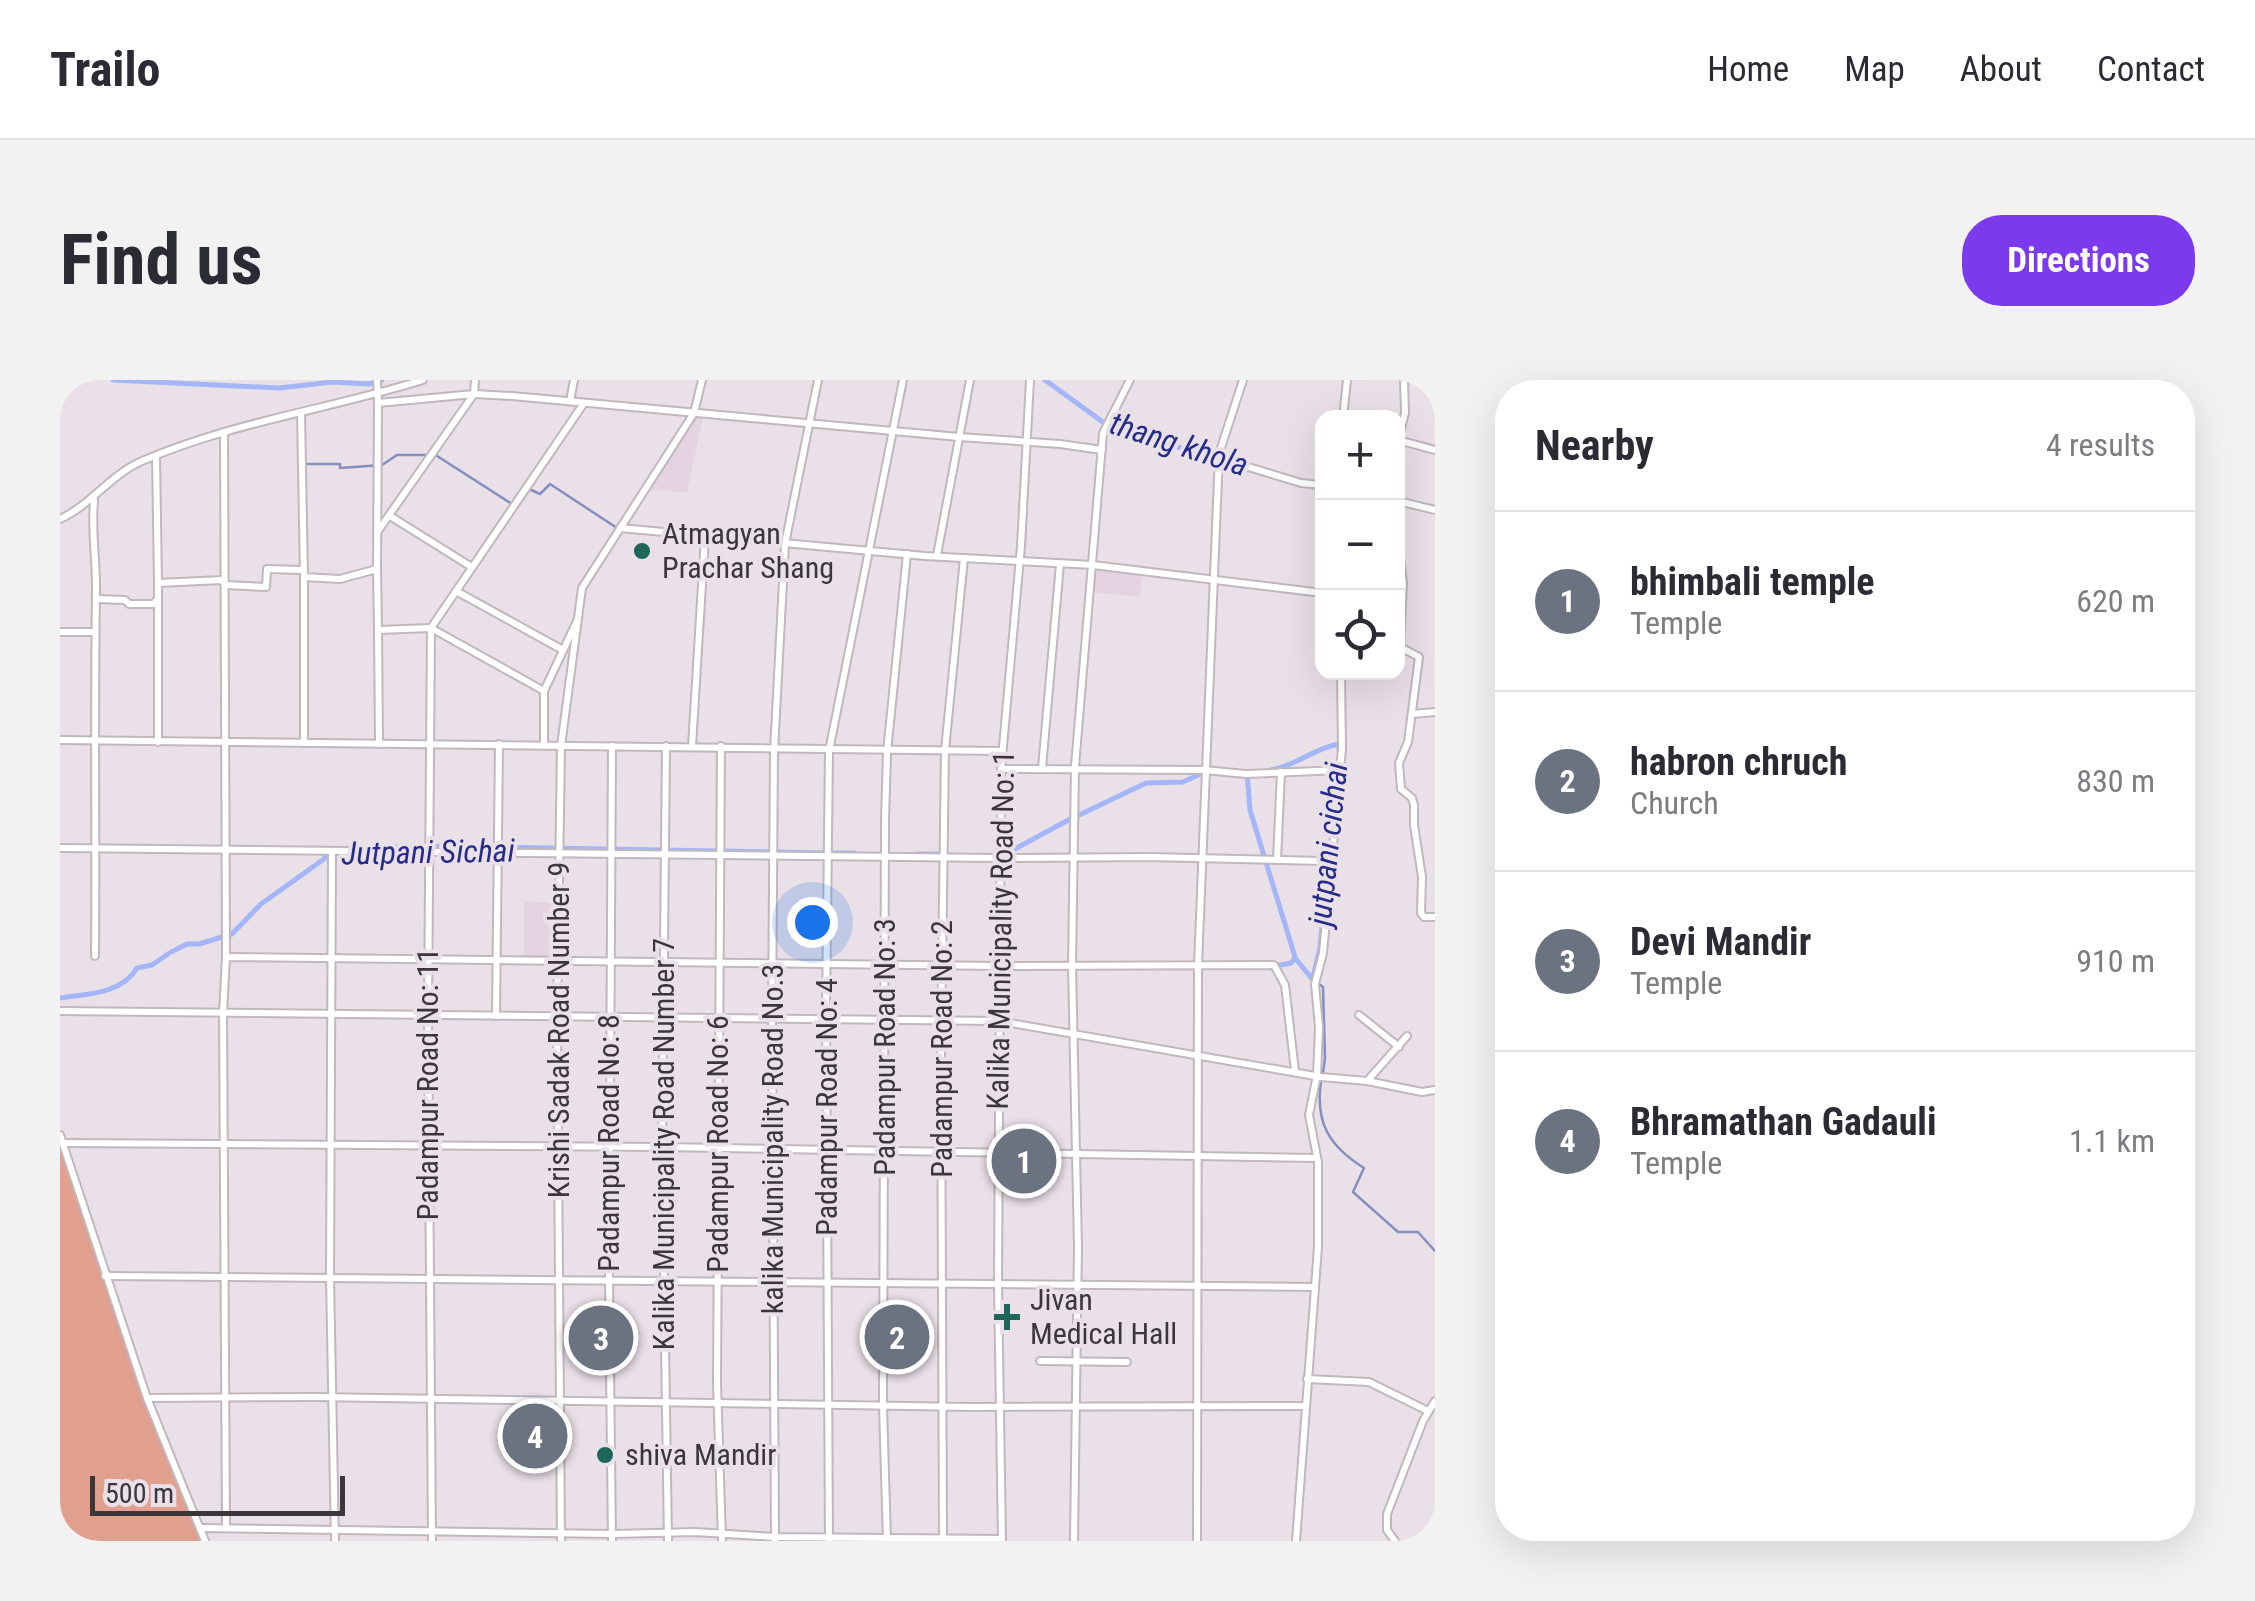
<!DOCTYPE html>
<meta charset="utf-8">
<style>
body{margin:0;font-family:"Roboto Condensed",sans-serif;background:#f2f2f3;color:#2b2b33}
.controls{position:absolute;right:30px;top:30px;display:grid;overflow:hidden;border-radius:20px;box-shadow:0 10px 40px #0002}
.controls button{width:90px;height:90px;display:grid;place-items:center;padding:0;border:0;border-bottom:2px solid #e1e1e2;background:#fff;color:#2b2b33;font:50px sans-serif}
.scale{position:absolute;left:30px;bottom:25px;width:255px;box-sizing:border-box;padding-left:10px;border:5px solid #3a3639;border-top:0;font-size:28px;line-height:35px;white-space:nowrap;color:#3a3639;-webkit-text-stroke:8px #eae0e8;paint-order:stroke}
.you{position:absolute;left:752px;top:542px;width:35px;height:35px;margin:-25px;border:8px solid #fff;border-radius:50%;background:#1a73e8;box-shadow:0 0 0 15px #1a73e833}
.badge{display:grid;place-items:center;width:65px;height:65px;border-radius:50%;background:#7c3aed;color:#fff;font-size:32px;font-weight:700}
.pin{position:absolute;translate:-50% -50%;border:5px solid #fff;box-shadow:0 2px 10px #0006}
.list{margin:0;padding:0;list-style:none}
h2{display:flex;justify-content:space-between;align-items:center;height:130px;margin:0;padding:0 40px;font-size:42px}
h2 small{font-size:32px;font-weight:400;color:#7c7c81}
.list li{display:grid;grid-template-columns:65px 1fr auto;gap:30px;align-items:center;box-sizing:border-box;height:180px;padding:0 40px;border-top:2px solid #e1e1e2}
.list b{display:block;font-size:38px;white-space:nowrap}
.list p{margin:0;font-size:32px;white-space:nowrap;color:#7c7c81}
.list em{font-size:32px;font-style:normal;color:#7c7c81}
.icon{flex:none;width:55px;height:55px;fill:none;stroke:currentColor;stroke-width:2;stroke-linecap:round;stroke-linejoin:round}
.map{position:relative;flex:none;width:1375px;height:1161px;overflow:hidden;border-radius:40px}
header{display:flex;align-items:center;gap:60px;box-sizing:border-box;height:140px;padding:0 50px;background:#fff;border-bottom:2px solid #e1e1e2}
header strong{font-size:48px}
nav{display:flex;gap:55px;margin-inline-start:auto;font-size:35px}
.intro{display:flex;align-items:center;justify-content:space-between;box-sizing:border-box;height:240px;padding:0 60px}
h1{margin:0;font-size:70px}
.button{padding:25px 45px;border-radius:40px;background:#7c3aed;color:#fff;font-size:35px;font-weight:700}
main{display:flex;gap:60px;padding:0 60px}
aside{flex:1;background:#fff;border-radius:40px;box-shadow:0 10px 40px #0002}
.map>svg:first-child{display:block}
.built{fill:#e4d3e0}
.green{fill:#e1a08e}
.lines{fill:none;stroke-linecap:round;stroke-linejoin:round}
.stream{stroke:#848fbf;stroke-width:2.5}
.canal{stroke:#a4b5f8;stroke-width:5}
.minor-casing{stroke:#c1b7be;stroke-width:10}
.minor{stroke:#fff;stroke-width:6}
.poi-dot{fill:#1e655a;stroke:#eae0e8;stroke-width:4}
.labels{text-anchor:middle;stroke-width:8;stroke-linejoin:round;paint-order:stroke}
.poi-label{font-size:30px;fill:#3a3639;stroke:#eae0e8;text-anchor:start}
.street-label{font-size:30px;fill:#3a3639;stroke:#eae0e8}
.water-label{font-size:32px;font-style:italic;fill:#262c89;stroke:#eae0e8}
</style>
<header>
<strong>Trailo</strong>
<nav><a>Home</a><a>Map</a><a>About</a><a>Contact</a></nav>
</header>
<div class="intro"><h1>Find us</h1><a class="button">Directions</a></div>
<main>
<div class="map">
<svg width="1375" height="1161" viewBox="0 0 1375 1161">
<rect width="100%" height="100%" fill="#eae0e8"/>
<g class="built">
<path d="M634 35 643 37 627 112 586 110Z"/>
<path d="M1033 185 1083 192 1080 217 1031 212Z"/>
<path d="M464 521 496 523 497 579 464 580Z"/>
</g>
<path class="green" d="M0 758C45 893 84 1032 143 1161H0Z"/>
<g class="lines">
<g class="stream">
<path d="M374 74 452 124"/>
<path d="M245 84H280V88L322 85 337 75H367"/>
<path d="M469 109 480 114 490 104 557 148"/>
<path d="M1259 604 1263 607 1265 678 1263 693"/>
<path d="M1261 701C1255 743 1269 766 1304 788L1293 812 1338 852H1358L1375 871"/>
</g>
<g class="canal">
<path d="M53 0 219 8 273 2 309 4 322 0"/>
<path d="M985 0 1047 45 1159 80"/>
<path d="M1241 105 1262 108"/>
<path d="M1211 390C1236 386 1254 368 1279 364V369"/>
<path d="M1187 392 1190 430 1235 577"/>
<path d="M1015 437 1086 403 1123 402 1145 392"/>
<path d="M288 468 371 466 658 471"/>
<path d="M662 471 712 472"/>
<path d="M716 472 767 473"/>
<path d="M772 473H794"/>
<path d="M855 474H880"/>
<path d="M938 475H944L1012 438"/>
<path d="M111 572 127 564H139L172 554 201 524 264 479 269 472"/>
<path d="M1215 586 1231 583 1235 578 1253 600"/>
<path d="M1253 597 1260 568 1268 480"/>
<path d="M0 618C26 614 62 614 77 588L92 585 108 574"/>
</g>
<g class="minor-casing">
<g id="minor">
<path d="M317 0 318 23 414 14 452 16 899 57 1000 64 1042 70"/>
<path d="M1344 0 1345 33 1338 60 1375 70"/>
<path d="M510 21 514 0"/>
<path d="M241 32 244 197 280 199 317 189 318 250 371 248 484 311"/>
<path d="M1283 38 1287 0"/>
<path d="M164 52 166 577"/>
<path d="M96 76 98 203"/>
<path d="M1159 78 1241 103 1262 105"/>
<path d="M30 120 34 119V122C31 153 37 184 36 215 34 334 36 455 35 576"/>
<path d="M1338 121 1375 130"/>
<path d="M330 136 410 186"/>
<path d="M0 139C31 125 50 95 82 81 172 42 270 29 363 0"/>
<path d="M560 148 865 176 1033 185 1262 213"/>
<path d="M318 151 414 14 415 0"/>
<path d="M1338 160 1343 203 1340 267 1359 277 1348 362 1339 383 1341 409 1352 418 1354 425V445L1362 497 1361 533 1364 537H1375"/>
<path d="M877 175 910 0"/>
<path d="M317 189 318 23"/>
<path d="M244 197V363"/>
<path d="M396 211 501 269"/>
<path d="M36 219 65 220 69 224H94L96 221"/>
<path d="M318 250 319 364"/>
<path d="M0 252H33"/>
<path d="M1352 334 1375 332"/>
<path d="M0 360 942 371"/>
<path d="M98 362V203L162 200 165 205 206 207 207 189 243 190"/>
<path d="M484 365V311L517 241"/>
<path d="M552 366 549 899 552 1161"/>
<path d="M606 366 602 767 608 1161"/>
<path d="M632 366 645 156"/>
<path d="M661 366 657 1003 662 1161"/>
<path d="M982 388 1000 184"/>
<path d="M941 389 1144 390 1186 394 1281 390"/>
<path d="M0 468 940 478 1089 477 1262 481 1271 478"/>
<path d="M272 471 270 897 275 1161"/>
<path d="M1217 480 1221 392"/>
<path d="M0 631 939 641 1261 697 1307 701 1362 712 1375 710"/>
<path d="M1299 635 1339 667"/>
<path d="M436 636 439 364"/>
<path d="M1308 700 1347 656"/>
<path d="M0 755 87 1018 145 1161"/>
<path d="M3 763 602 767 1257 778"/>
<path d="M45 896 1254 907"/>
<path d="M980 981 1067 982"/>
<path d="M1247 999 1309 1002 1368 1031"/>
<path d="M87 1018 255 1017 911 1027 1244 1026"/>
<path d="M451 1053 498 1054"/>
<path d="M140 1148 552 1154 635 1152 715 1157 942 1159"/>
<path d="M166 1148 163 633 166 577 940 586 1214 585 1225 605 1235 691"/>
<path d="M372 1161 368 635 371 248 524 23"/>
<path d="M501 1161 497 637 501 366 522 208 634 33 642 0"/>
<path d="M715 1161 712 638 714 371 725 164 758 0"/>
<path d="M769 1161 766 630 769 371 843 0"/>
<path d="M827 1161 823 1026 825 440 827 372 847 174"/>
<path d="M883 1161 881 666 885 370 904 178"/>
<path d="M942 1161 938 905 941 389 961 166 970 0"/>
<path d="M1014 1161 1018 867 1012 585 1015 386 1043 53 1070 0"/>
<path d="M1137 1161 1138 585 1159 74 1183 0"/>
<path d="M1236 1161 1258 867V782L1249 735 1257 695 1259 647 1255 604 1263 573 1282 369 1281 292"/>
<path d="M1335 1161 1327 1150V1134L1363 1041 1375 1021"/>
</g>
</g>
<use href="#minor" class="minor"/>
</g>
<g class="poi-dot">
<circle cx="582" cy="171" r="10"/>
<path d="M942 922h10v10h10v10h-10v10h-10v-10h-10v-10h10z"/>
<circle cx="545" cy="1075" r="10"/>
</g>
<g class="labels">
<g class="poi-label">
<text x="602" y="164">Atmagyan<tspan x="602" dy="34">Prachar Shang</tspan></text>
<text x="970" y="930">Jivan<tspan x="970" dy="34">Medical Hall</tspan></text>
<text x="565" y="1085">shiva Mandir</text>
</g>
<g class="street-label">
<text transform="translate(941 550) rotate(-89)" y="10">Kalika Municipality Road No: 1</text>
<text transform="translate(499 650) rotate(-90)" y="10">Krishi Sadak Road Number 9</text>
<text transform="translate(825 667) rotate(-90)" y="10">Padampur Road No: 3</text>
<text transform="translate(882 669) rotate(-90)" y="10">Padampur Road No: 2</text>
<text transform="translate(368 704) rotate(-90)" y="10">Padampur Road No: 11</text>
<text transform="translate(767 727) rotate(-90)" y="10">Padampur Road No: 4</text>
<text transform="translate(713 759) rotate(-90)" y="10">kalika Municipality Road No.3</text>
<text transform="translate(549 763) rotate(-90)" y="10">Padampur Road No: 8</text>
<text transform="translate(604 764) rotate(-90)" y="10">Kalika Municipality Road Number 7</text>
<text transform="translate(658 764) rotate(-90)" y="10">Padampur Road No: 6</text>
</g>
<g class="water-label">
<text transform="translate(1119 64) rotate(18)" y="11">thang khola</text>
<text transform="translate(1268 464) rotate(-84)" y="11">jutpani cichai</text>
<text transform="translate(368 472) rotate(-1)" y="11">Jutpani Sichai</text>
</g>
</g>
</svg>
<div class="controls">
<button>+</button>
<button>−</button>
<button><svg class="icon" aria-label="locate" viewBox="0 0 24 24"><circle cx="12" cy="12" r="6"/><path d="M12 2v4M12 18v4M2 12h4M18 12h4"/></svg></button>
</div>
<div class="scale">500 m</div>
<div class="you"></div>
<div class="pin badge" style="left:964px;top:781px;background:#6b7280">1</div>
<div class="pin badge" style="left:837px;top:957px;background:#6b7280">2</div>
<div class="pin badge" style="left:541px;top:958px;background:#6b7280">3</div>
<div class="pin badge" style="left:475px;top:1056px;background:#6b7280">4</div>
</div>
<aside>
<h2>Nearby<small>4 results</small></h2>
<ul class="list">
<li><span class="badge" style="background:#6b7280">1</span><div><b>bhimbali temple</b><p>Temple</p></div><em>620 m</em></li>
<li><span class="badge" style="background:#6b7280">2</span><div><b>habron chruch</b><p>Church</p></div><em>830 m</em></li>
<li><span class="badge" style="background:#6b7280">3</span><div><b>Devi Mandir</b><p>Temple</p></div><em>910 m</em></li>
<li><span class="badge" style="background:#6b7280">4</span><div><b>Bhramathan Gadauli</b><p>Temple</p></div><em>1.1 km</em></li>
</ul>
</aside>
</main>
